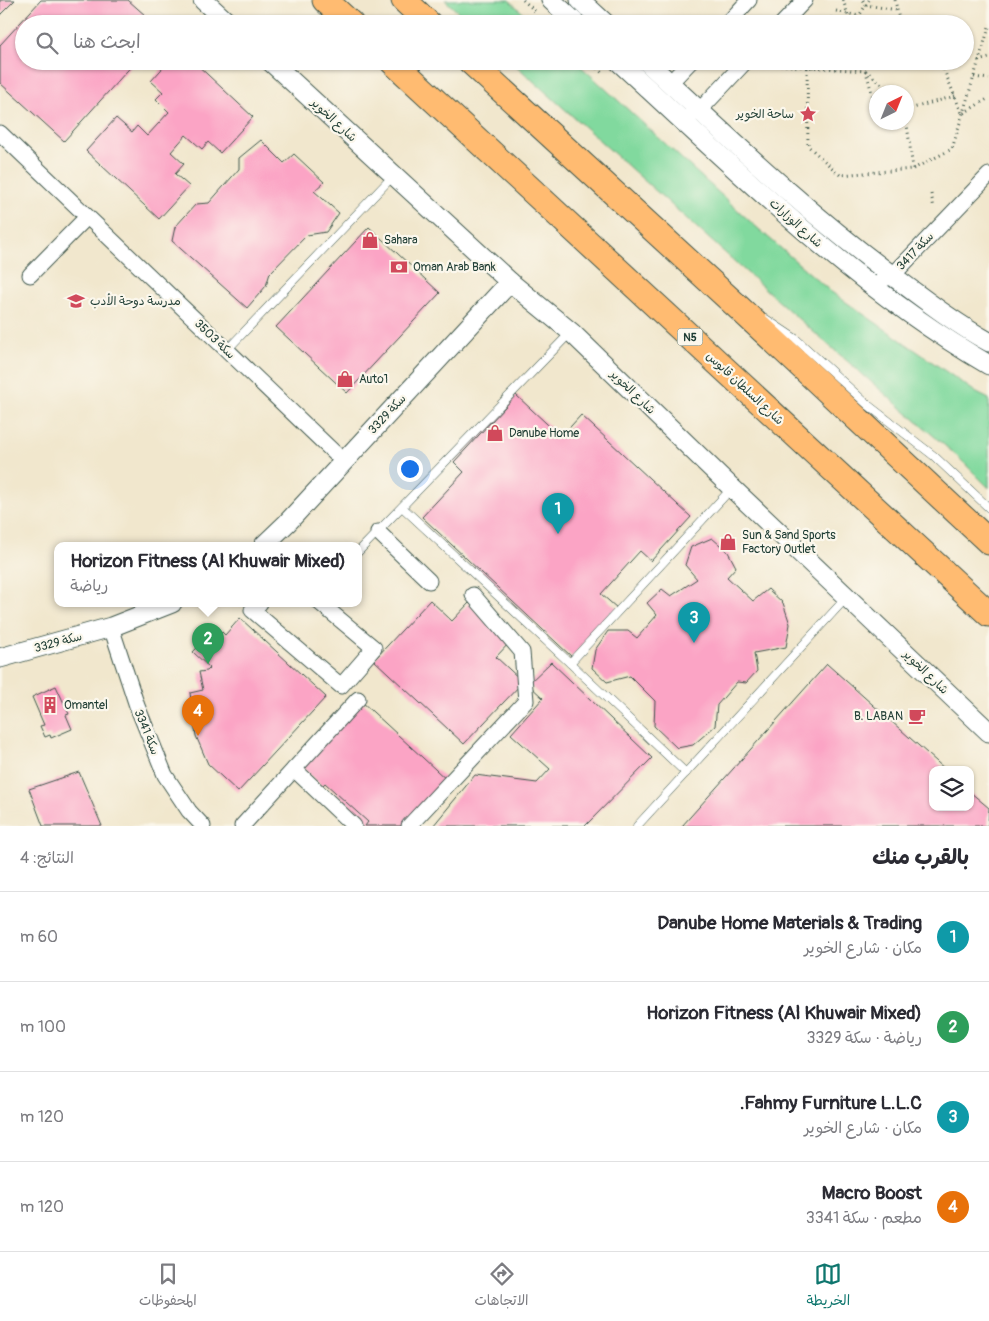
<!DOCTYPE html>
<html lang="ar">
<meta charset="utf-8">
<style>
body{margin:0;font-family:Pangolin,"Playpen Sans Arabic",sans-serif;background:#f7f7f7;color:#2b2b33;direction:rtl}
.controls{position:absolute;right:15px;bottom:15px;display:grid;overflow:hidden;border-radius:10px;box-shadow:0 1px 4px #0004}
.controls button{width:45px;height:45px;display:grid;place-items:center;padding:0;border:0;border-bottom:1px solid #e1e1e2;background:#fff;color:#2b2b33;font:25px sans-serif}
.compass{position:absolute;left:869px;top:85px;width:45px;height:45px;border-radius:50%;background:#fff;box-shadow:0 1px 4px #0004;rotate:43deg}
.you{position:absolute;left:409px;top:468px;width:18px;height:18px;margin:-12px;border:4px solid #fff;border-radius:50%;background:#1a73e8;box-shadow:0 0 0 8px #1a73e833}
.badge{display:grid;place-items:center;width:32px;height:32px;border-radius:50%;background:#0f766e;color:#fff;font-size:16px;font-weight:700}
.pin{position:absolute;translate:-50% -41px;filter:drop-shadow(0 1px 2px #0008)}
.pin::after{content:'';position:absolute;top:26px;width:18px;height:15px;background:inherit;clip-path:polygon(0 0,100% 0,50% 100%)}
.popup{position:absolute;left:54px;top:542px;width:308px;height:65px;box-sizing:border-box;display:grid;place-content:center;border-radius:10px;background:#fff;filter:drop-shadow(0 1px 4px #0005);font-size:16px;white-space:nowrap;color:#7c7c81}
.popup b{font-size:19px;color:#2b2b33}
.popup::after{content:'';position:absolute;left:50%;top:100%;margin-left:-10px;border:10px solid transparent;border-top-color:#fff}
.list{margin:0;padding:0;list-style:none}
h2{display:flex;justify-content:space-between;align-items:center;height:65px;margin:0;padding:0 20px;font-size:21px}
h2 small{font-size:16px;font-weight:400;color:#7c7c81}
.list li{display:grid;grid-template-columns:32px 1fr auto;gap:15px;align-items:center;box-sizing:border-box;height:90px;padding:0 20px;border-top:1px solid #e1e1e2}
.list b{display:block;font-size:19px;white-space:nowrap}
.list p{margin:0;font-size:16px;white-space:nowrap;color:#7c7c81}
.list em{font-size:16px;font-style:normal;color:#7c7c81}
.icon{flex:none;width:28px;height:28px;fill:none;stroke:currentColor;stroke-width:2;stroke-linecap:round;stroke-linejoin:round}
.map{position:relative;flex:none;width:989px;height:826px;overflow:hidden;direction:ltr}
.search{position:absolute;background:#fff;box-shadow:0 1px 4px #0004;left:15px;right:15px;top:15px;height:55px;display:flex;align-items:center;gap:12px;box-sizing:border-box;padding:0 18px;border-radius:28px;color:#7c7c81;font-size:19px}
.sheet{height:425px;background:#fff}
nav{display:flex;justify-content:space-around;align-items:center;box-sizing:border-box;height:70px;border-top:1px solid #e1e1e2;background:#fff;font-size:14px;color:#7c7c81}
nav a{display:grid;justify-items:center;gap:2px}
nav .on{color:#0f766e}
.map>svg:first-child{display:block}
.green{fill:#81d99e;stroke:#508b69}
.building{fill:#fba4c5}
.lines{fill:none;stroke-linecap:round;stroke-linejoin:round}
.service-casing{stroke:#3e564b;stroke-width:9}
.minor-casing{stroke:#3e564b;stroke-width:17}
.tertiary-casing{stroke:#3e564b;stroke-width:21}
.trunk-casing{stroke:#3e564b;stroke-width:27}
.path{stroke:#3e564b;stroke-width:3;stroke-dasharray:1 4;stroke-linecap:butt}
.service{stroke:#fff;stroke-width:8}
.minor{stroke:#fff;stroke-width:15}
.tertiary{stroke:#fff;stroke-width:19}
.trunk{stroke:#ffbb71;stroke-width:25}
.labels{text-anchor:middle;stroke-width:4.5;stroke-linejoin:round;paint-order:stroke}
.shield{fill:#fbf7ec;stroke:#61756b;stroke-width:1}
.shield-label{font-size:11px;font-weight:bold;fill:#1f3d34}
.poi-label{font-size:12px;fill:#1f3d34;stroke:#fbf7ec;text-anchor:start}
.street-label{font-size:12px;fill:#1f3d34;stroke:#fbf7ec}
</style>
<div class="map">
<svg width="989" height="826" viewBox="0 0 989 826">
<rect width="100%" height="100%" fill="#fbf7ec"/>
<filter id="ink" filterUnits="userSpaceOnUse"><feTurbulence type="fractalNoise" baseFrequency=".02" numOctaves="2"/><feDisplacementMap in="SourceGraphic" scale="10" xChannelSelector="R" yChannelSelector="G"/><feConvolveMatrix kernelMatrix="1 2 1 2 8 2 1 2 1" color-interpolation-filters="sRGB"/></filter>
<filter id="wash" filterUnits="userSpaceOnUse"><feTurbulence type="fractalNoise" baseFrequency=".0096" numOctaves="4" result="noise"/><feDisplacementMap in="SourceGraphic" scale="20" xChannelSelector="R" yChannelSelector="G"/><feGaussianBlur stdDeviation="1.12" result="paint"/><feColorMatrix in="noise" values="0 0 0 0 0 0 0 0 0 0 0 0 0 0 0 0 0 1.4 0 .05"/><feComposite in="paint" operator="in"/></filter>
<g filter="url(#wash)">
<rect width="100%" height="100%" fill="#f1e7cd"/>
<g class="green">
<path d="M445 0H509L535 24H471Z"/>
<path d="M511 61H575L753 224 830 291 977 393 989 399V488L958 457 802 322Z"/>
</g>
<g id="blocks">
<g class="building">
<path d="M0 0H15L0 15Z"/>
<path d="M41 0H128L155 24H24V61H136L64 141 0 83V45Z"/>
<path d="M169 61H193L253 117 220 153 208 142 202 149 186 135 171 152 184 164 175 174 189 186 159 219 86 151 116 118 132 132 137 126 147 136 169 112 156 99 163 92 151 81Z"/>
<path d="M261 140 284 163 294 154 324 182 314 191 339 213 326 232 307 235 270 273 266 286 247 308 172 241 175 227 196 204 209 203 239 169V158Z"/>
<path d="M369 227 440 293 347 393 276 327Z"/>
<path d="M516 395 561 437 581 415 691 517 651 561 640 551 601 594 617 608 572 657 422 517 464 472 454 462Z"/>
<path d="M712 538 728 552 736 567 727 577 753 601 768 589 783 603 790 624 786 647 754 653 757 671 746 683 737 682 717 705 715 726 693 745 677 748 654 726 655 701 630 676 607 682 592 668 595 650 608 631H628L637 638 657 615 647 603 662 589 671 596 697 579 685 565 691 547Z"/>
<path d="M430 600 452 621 469 603 510 642 496 657 523 682 464 744 374 660Z"/>
<path d="M240 618 326 697 238 792 208 764 196 736 190 693 203 690 199 672 207 671 210 668 193 652 214 630 219 635 222 632 225 635Z"/>
<path d="M551 662 652 758 585 826H433L475 775 537 783 550 769 511 734 543 698 528 684Z"/>
<path d="M827 664 946 770H933V807H970V792L989 808 988 826H682Z"/>
<path d="M56 686 69 714 66 715 72 729 51 738 50 735 45 737 40 726 44 725 32 697Z"/>
<path d="M361 701 448 781 407 826H365L368 822 325 783 322 786 301 766Z"/>
<path d="M79 772 102 826H43L29 789Z"/>
</g>
</g>
</g>
<g filter="url(#ink)">
<use href="#blocks" fill-opacity="0" stroke="#3e564b" stroke-width="1"/>
<g class="lines">
<g class="service-casing">
<g id="service">
<path d="M766 319 796 339 868 405 934 456 989 508"/>
<path d="M227 350 394 175"/>
<path d="M402 507 570 663 732 488"/>
<path d="M358 552 571 332"/>
<path d="M570 663 686 773"/>
<path d="M637 826 847 597"/>
</g>
</g>
<g class="minor-casing">
<g id="minor">
<path d="M727 24 749 0"/>
<path d="M782 24 805 0"/>
<path d="M670 83 691 61"/>
<path d="M691 115 699 111 746 61"/>
<path d="M0 133 343 461"/>
<path d="M30 275 87 217"/>
<path d="M882 280 892 276 989 175"/>
<path d="M378 532 429 581"/>
<path d="M260 603 252 610 341 686 374 648 320 603"/>
<path d="M111 627 137 706 165 775 189 811 203 826"/>
<path d="M294 769 354 826"/>
<path d="M242 826 358 699"/>
<path d="M409 826 526 701 522 652 473 595"/>
</g>
</g>
<g class="tertiary-casing">
<g id="tertiary">
<path d="M203 0 229 24"/>
<path d="M551 0 577 24"/>
<path d="M580 0 606 24"/>
<path d="M270 61 510 282 571 332 732 488 989 732"/>
<path d="M618 61C736 169 850 284 989 365"/>
<path d="M646 61C729 138 810 216 901 282 929 303 958 325 989 342"/>
<path d="M264 545 287 523 510 282"/>
<path d="M0 658 111 627 172 603"/>
</g>
</g>
<g class="trunk-casing">
<g id="trunk">
<path d="M325 0 351 24"/>
<path d="M404 0 429 24"/>
<path d="M392 61 989 614"/>
<path d="M470 61 738 307 989 542"/>
</g>
</g>
<g class="path">
<path d="M523 0 535 11"/>
<path d="M843 0 851 24 856 21 869 0"/>
<path d="M863 0 866 5 897 10"/>
<path d="M895 0 900 24"/>
<path d="M836 11 859 16"/>
<path d="M830 17 832 24"/>
<path d="M590 61 602 73"/>
<path d="M863 61 874 100"/>
<path d="M978 61 989 58"/>
<path d="M761 62 764 64 866 71 892 92"/>
<path d="M942 65 962 114 989 98"/>
<path d="M807 68 808 146 840 175 913 169 906 117"/>
<path d="M812 68 814 61"/>
<path d="M974 77 989 79"/>
<path d="M906 110 955 96"/>
<path d="M913 169 952 149 989 27"/>
<path d="M931 194 934 208"/>
</g>
<use href="#service" class="service"/>
<use href="#minor" class="minor"/>
<use href="#tertiary" class="tertiary"/>
<use href="#trunk" class="trunk"/>
</g>
</g>
<defs>
<g id="sight-bare" transform="scale(1.35)"><path d="M0-6L1.8-2.2L6-1.7L2.9 1.2L3.7 5.4L0 3.3L-3.7 5.4L-2.9 1.2L-6-1.7L-1.8-2.2Z" fill="#d1495b" stroke="#fbf7ec" stroke-width="2.5" paint-order="stroke"/></g>
<g id="shop-bare" transform="scale(1.35)"><path d="M-5-2.5h2.3a2.7 3.5 0 0 1 5.4 0H5L5.5 6h-11ZM-1.5-2.5h3a1.5 2.3 0 0 0-3 0Z" fill="#d1495b" stroke="#fbf7ec" stroke-width="2.5" paint-order="stroke"/></g>
<g id="bank-bare" transform="scale(1.35)"><path d="M-6-4H6V4H-6ZM0-2.3a2.3 2.3 0 1 0 0 4.6a2.3 2.3 0 1 0 0-4.6Z" fill="#d1495b" stroke="#fbf7ec" stroke-width="2.5" paint-order="stroke"/></g>
<g id="school-bare" transform="scale(1.35)"><path d="M0-5L7-2L0 1L-7-2ZM-4 1L0 2.5L4 1V4Q0 6-4 4Z" fill="#d1495b" stroke="#fbf7ec" stroke-width="2.5" paint-order="stroke"/></g>
<g id="building-bare" transform="scale(1.35)"><path d="M-4-6H4V6H1V3H-1V6H-4ZM-2.5-4.3h1.7v1.8h-1.7ZM.8-4.3h1.7v1.8H.8ZM-2.5-1h1.7V.8h-1.7ZM.8-1h1.7V.8H.8Z" fill="#d1495b" stroke="#fbf7ec" stroke-width="2.5" paint-order="stroke"/></g>
<g id="cafe-bare" transform="scale(1.35)"><path d="M-5.5-4.5H6V0H3Q3 3.5 0 3.5H-2.5Q-5.5 3.5-5.5 0ZM3-3.2v2h1.7v-2ZM-6 4.5H4V6H-6Z" fill="#d1495b" stroke="#fbf7ec" stroke-width="2.5" paint-order="stroke"/></g>
</defs>
<g fill-rule="evenodd">
<use href="#sight-bare" x="808" y="114"/>
<use href="#shop-bare" x="370" y="240"/>
<use href="#bank-bare" x="399" y="267"/>
<use href="#school-bare" x="76" y="301"/>
<use href="#shop-bare" x="345" y="379"/>
<use href="#shop-bare" x="495" y="433"/>
<use href="#shop-bare" x="728" y="542"/>
<use href="#building-bare" x="50" y="705"/>
<use href="#cafe-bare" x="917" y="716"/>
</g>
<g class="labels">
<rect class="shield" x="677.5" y="328.5" width="25" height="17" rx="4"/>
<g class="shield-label">
<text x="690" y="341">N5</text>
</g>
<g class="poi-label">
<text x="794" y="118" text-anchor="end">ساحة الخوير</text>
<text x="384" y="244">Sahara</text>
<text x="413" y="271">Oman Arab Bank</text>
<text x="90" y="305">مدرسة دوحة الأدب</text>
<text x="359" y="383">Auto1</text>
<text x="509" y="437">Danube Home</text>
<text x="742" y="539">Sun &amp; Sand Sports<tspan x="742" dy="14">Factory Outlet</tspan></text>
<text x="64" y="709">Omantel</text>
<text x="903" y="720" text-anchor="end">B. LABAN</text>
</g>
<g class="street-label">
<text transform="translate(334 120) rotate(43)" y="4">شارع الخوير</text>
<text transform="translate(796 223) rotate(42)" y="4">شارع الوزارات</text>
<text transform="translate(915 251) rotate(-46)" y="4">سكة 3417</text>
<text transform="translate(215 339) rotate(44)" y="4">سكة 3503</text>
<text transform="translate(745 388) rotate(43)" y="4">شارع السلطان قابوس</text>
<text transform="translate(633 392) rotate(44)" y="4">شارع الخوير</text>
<text transform="translate(387 414) rotate(-47)" y="4">سكة 3329</text>
<text transform="translate(58 642) rotate(-15)" y="4">سكة 3329</text>
<text transform="translate(926 672) rotate(44)" y="4">شارع الخوير</text>
<text transform="translate(147 732) rotate(68)" y="4">سكة 3341</text>
</g>
</g>
</svg>
<div class="controls">
<button><svg class="icon" aria-label="layers" viewBox="0 0 24 24"><path d="M12 4l9 5-9 5-9-5zM3 14l9 5 9-5"/></svg></button>
</div>
<svg class="compass" viewBox="-18 -18 36 36"><path d="M0-13l5 13h-10z" fill="#e53935"/><path d="M0 13l5-13h-10z" fill="#7c7c81"/></svg>
<div class="you"></div>
<div class="pin badge" style="left:558px;top:534px;background:#0f9aa8">1</div>
<div class="pin badge" style="left:208px;top:664px;background:#2e9e5b">2</div>
<div class="popup"><b>Horizon Fitness (Al Khuwair Mixed)</b>رياضة</div>
<div class="pin badge" style="left:694px;top:643px;background:#0f9aa8">3</div>
<div class="pin badge" style="left:198px;top:736px;background:#e8710a">4</div>
<div class="search"><svg class="icon" aria-label="search" viewBox="0 0 24 24"><circle cx="10" cy="10" r="6"/><path d="M15 15l6 6"/></svg>ابحث هنا</div>
</div>
<section class="sheet">
<h2>بالقرب منك<small>النتائج: 4</small></h2>
<ul class="list">
<li><span class="badge" style="background:#0f9aa8">1</span><div><b>Danube Home Materials &amp; Trading</b><p>مكان · شارع الخوير</p></div><em>60 m</em></li>
<li><span class="badge" style="background:#2e9e5b">2</span><div><b>Horizon Fitness (Al Khuwair Mixed)</b><p>رياضة · سكة 3329</p></div><em>100 m</em></li>
<li><span class="badge" style="background:#0f9aa8">3</span><div><b>Fahmy Furniture L.L.C.</b><p>مكان · شارع الخوير</p></div><em>120 m</em></li>
<li><span class="badge" style="background:#e8710a">4</span><div><b>Macro Boost</b><p>مطعم · سكة 3341</p></div><em>120 m</em></li>
</ul>
</section>
<nav>
<a class="on"><svg class="icon" aria-label="map" viewBox="0 0 24 24"><path d="M3 6l6-2 6 2 6-2v14l-6 2-6-2-6 2zM9 4v14M15 6v14"/></svg>الخريطة</a>
<a><svg class="icon" aria-label="directions" viewBox="0 0 24 24"><path d="M12 3l9 9-9 9-9-9zM9 14v-3h6M13 9l2 2-2 2"/></svg>الاتجاهات</a>
<a><svg class="icon" aria-label="saved" viewBox="0 0 24 24"><path d="M7 4h10v16l-5-4-5 4z"/></svg>المحفوظات</a>
</nav>
